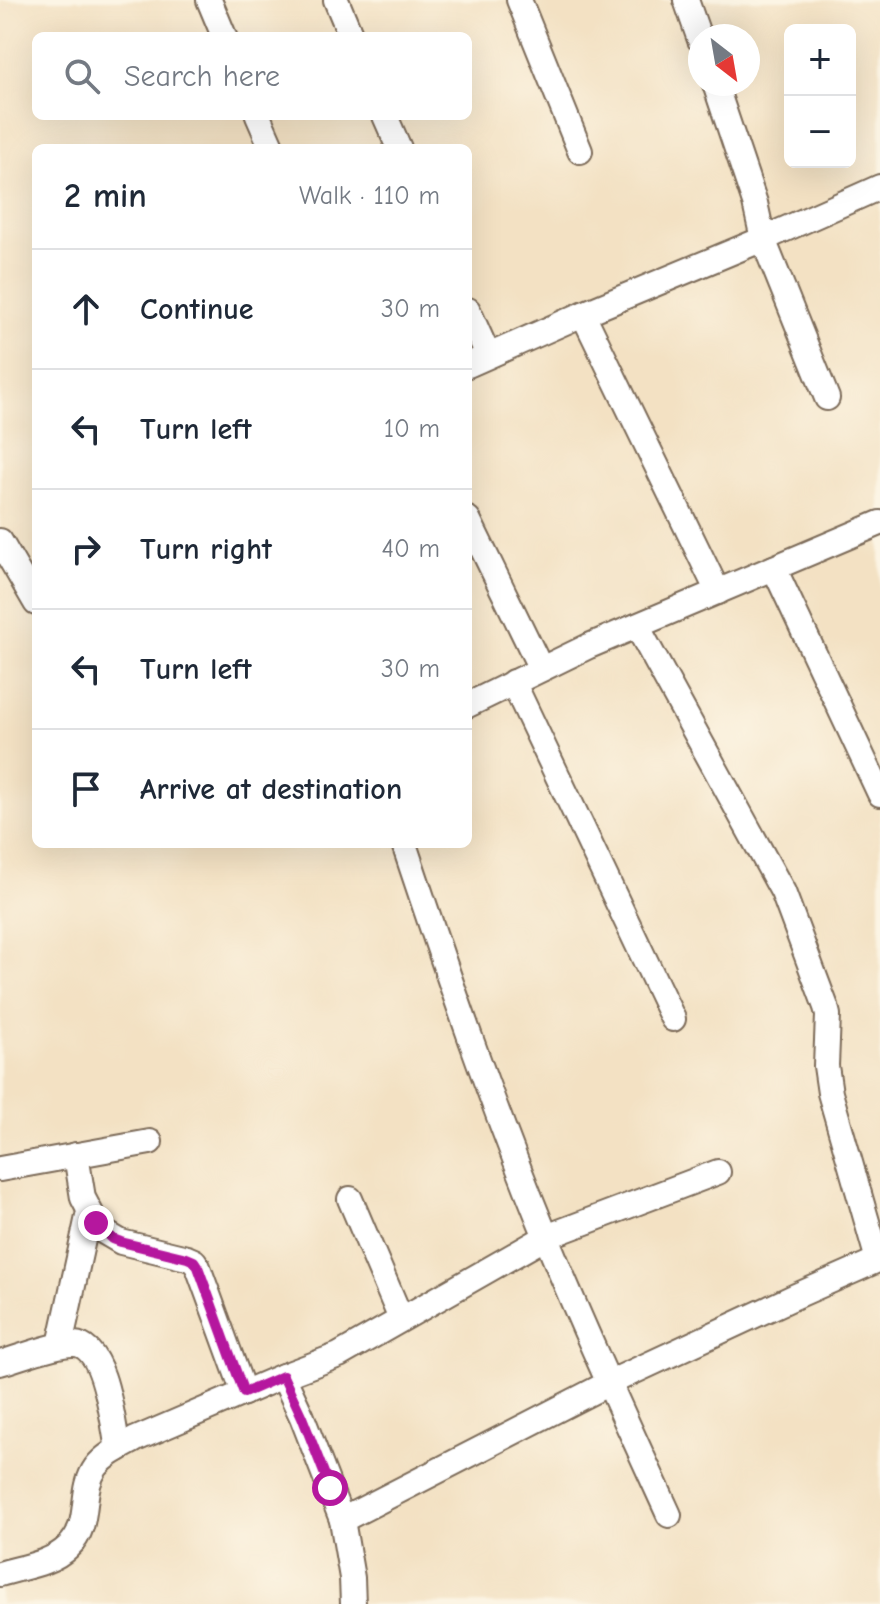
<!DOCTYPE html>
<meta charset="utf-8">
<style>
body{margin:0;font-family:"Comic Neue",sans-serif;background:#f2f2f3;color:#1f2937}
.controls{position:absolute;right:24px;top:24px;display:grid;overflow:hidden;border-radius:12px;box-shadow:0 8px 32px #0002}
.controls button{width:72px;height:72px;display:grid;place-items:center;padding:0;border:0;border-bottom:2px solid #e0e1e3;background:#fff;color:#1f2937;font:40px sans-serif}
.compass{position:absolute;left:688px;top:24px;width:72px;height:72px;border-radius:50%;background:#fff;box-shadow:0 8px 32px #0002;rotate:149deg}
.stop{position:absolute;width:24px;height:24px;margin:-18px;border:6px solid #b5179e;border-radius:50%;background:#fff}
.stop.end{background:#b5179e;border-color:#fff;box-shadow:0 2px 8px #0008}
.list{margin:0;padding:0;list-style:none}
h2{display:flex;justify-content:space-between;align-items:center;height:104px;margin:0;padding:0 32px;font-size:34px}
h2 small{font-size:26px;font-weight:400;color:#747a83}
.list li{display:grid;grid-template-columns:52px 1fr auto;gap:24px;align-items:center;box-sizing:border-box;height:120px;padding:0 32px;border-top:2px solid #e0e1e3}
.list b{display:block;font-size:30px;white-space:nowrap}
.list em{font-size:26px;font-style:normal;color:#747a83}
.icon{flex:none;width:44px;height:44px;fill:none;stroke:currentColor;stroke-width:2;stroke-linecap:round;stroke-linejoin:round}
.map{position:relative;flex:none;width:880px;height:1604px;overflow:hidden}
.search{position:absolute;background:#fff;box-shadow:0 8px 32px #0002;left:32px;top:32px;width:440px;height:88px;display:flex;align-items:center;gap:20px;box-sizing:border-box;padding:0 28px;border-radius:12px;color:#747a83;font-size:30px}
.panel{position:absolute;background:#fff;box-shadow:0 8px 32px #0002;left:32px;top:144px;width:440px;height:704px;border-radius:12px}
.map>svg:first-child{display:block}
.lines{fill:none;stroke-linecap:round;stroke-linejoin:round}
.minor-casing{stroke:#7b6a58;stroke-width:28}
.minor{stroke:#fff;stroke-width:24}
.route{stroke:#b5179e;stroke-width:10}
</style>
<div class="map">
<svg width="880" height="1604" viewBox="0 0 880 1604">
<rect width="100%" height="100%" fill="#fcf5e5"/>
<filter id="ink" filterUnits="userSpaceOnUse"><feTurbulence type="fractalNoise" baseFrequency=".0125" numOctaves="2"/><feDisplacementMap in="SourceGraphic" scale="16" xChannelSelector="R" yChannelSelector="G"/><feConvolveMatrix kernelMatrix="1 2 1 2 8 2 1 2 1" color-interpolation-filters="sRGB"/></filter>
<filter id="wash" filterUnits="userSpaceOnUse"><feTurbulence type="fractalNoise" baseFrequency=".006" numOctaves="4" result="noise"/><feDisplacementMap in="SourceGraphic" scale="32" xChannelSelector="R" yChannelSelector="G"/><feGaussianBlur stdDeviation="1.8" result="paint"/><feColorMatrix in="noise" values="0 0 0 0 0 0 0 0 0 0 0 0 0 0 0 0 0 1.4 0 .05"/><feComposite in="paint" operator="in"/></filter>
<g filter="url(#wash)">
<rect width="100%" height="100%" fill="#f3e1c3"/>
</g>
<g filter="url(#ink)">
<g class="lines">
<g class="minor-casing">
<g id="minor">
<path d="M209 0 224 36"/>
<path d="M336 0 351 36"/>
<path d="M519 0 580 151"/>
<path d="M686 0 700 40"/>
<path d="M715 84 755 203 763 239 827 398"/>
<path d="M258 116 272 148"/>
<path d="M385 116 399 148"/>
<path d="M468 310 488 355"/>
<path d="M583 314 718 592"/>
<path d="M468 365 583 314 763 239 880 187"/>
<path d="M468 519 541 669"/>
<path d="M0 541 36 603"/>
<path d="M774 568 880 794"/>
<path d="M637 626 783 892 826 1007 828 1015 826 1066 830 1093 878 1260"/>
<path d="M513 682 673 1019"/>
<path d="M468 705 589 646 880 523"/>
<path d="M404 844C448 976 493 1108 546 1237 584 1331 627 1423 669 1515"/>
<path d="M76 1155 83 1198 96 1223 104 1232 121 1242 187 1258 194 1261 198 1267 244 1393"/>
<path d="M0 1169 150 1142"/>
<path d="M350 1199 401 1319"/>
<path d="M60 1345 89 1212"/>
<path d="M0 1363C19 1358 56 1343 74 1344 106 1345 113 1425 118 1449"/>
<path d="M283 1376 302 1417 342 1520 352 1578 353 1604"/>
<path d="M342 1520 609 1383 796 1296 880 1259"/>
<path d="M0 1574C22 1567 51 1564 68 1547 93 1524 78 1492 96 1467 106 1454 122 1447 136 1439L283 1376 339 1355 546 1237 718 1172"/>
</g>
</g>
<use href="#minor" class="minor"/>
</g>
</g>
<g class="lines" filter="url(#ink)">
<path class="route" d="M96 1223 113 1239 121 1242 187 1258 194 1261 198 1267 244 1393 283 1376 302 1417 330 1488"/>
</g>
</svg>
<div class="controls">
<button>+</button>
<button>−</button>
</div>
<svg class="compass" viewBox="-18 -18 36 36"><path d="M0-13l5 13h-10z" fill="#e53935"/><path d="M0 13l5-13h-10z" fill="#747a83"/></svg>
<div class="stop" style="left:330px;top:1488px"></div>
<div class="stop end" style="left:96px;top:1223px"></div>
<div class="search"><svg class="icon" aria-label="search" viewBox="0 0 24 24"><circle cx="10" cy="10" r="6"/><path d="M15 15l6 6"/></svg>Search here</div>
<section class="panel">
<h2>2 min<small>Walk · 110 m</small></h2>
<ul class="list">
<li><svg class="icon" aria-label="ahead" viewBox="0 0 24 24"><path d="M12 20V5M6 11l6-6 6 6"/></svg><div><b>Continue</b></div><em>30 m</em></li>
<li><svg class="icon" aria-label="left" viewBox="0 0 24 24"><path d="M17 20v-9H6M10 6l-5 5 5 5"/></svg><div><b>Turn left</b></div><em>10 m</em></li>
<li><svg class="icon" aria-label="right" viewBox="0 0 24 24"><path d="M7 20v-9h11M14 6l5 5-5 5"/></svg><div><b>Turn right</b></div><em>40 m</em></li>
<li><svg class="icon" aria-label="left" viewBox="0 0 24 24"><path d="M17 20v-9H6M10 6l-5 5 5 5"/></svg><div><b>Turn left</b></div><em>30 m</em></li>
<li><svg class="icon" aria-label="arrive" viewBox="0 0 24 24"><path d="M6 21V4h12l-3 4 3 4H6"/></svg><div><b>Arrive at destination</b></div></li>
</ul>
</section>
</div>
